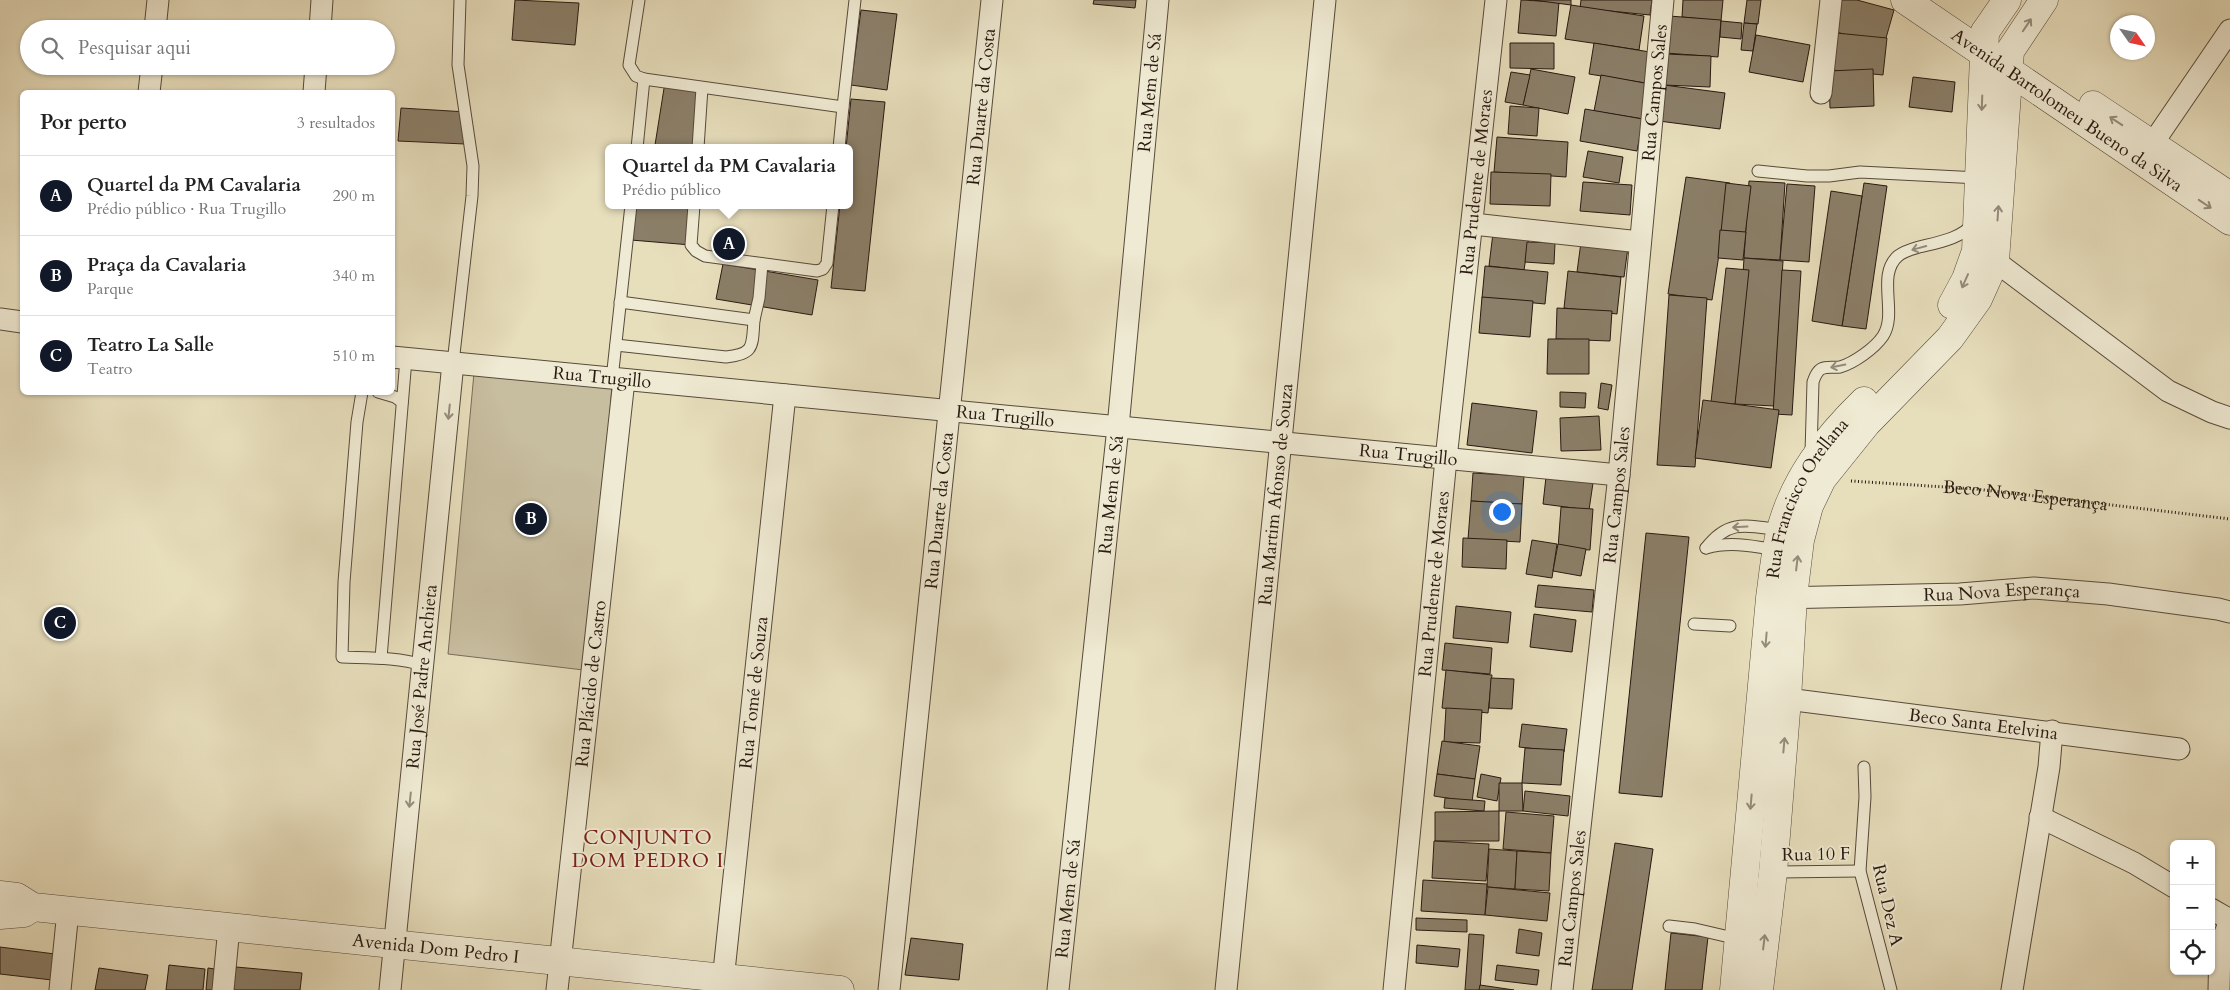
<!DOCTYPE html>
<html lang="pt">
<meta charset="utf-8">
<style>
body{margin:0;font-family:Cardo,serif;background:#f6f6f6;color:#222}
.controls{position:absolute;right:15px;bottom:15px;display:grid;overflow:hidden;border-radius:8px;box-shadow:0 1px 4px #0004}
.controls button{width:45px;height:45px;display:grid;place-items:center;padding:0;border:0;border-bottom:1px solid #e0e0e0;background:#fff;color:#222;font:25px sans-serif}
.compass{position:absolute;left:2110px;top:15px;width:45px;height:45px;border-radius:50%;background:#fff;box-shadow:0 1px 4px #0004;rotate:124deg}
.you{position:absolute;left:1501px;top:511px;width:18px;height:18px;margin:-12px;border:4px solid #fff;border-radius:50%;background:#1a73e8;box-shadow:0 0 0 8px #1a73e833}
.badge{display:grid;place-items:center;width:32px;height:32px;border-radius:50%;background:#111827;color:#fff;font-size:16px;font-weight:700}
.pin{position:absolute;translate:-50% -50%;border:2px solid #fff;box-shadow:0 1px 5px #0006}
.popup{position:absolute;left:605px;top:144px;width:248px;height:65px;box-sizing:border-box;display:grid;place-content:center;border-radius:8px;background:#fff;filter:drop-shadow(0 1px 4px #0005);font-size:16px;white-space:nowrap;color:#767676}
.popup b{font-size:19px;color:#222}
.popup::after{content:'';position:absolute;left:50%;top:100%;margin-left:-10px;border:10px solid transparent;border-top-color:#fff}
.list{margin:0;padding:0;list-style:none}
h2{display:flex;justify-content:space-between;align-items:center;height:65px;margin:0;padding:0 20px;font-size:21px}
h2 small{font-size:16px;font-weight:400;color:#767676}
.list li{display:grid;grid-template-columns:32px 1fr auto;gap:15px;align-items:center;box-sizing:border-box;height:80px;padding:0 20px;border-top:1px solid #e0e0e0}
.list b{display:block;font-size:19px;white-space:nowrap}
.list p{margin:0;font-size:16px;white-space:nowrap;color:#767676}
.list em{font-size:16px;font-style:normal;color:#767676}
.icon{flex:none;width:28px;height:28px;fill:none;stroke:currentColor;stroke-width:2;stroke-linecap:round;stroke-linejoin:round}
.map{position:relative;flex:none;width:2230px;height:990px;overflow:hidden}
.search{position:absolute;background:#fff;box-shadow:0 1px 4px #0004;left:20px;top:20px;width:375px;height:55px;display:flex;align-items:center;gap:12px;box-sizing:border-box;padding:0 18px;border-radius:28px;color:#767676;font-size:19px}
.panel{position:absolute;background:#fff;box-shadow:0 1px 4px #0004;left:20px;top:90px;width:375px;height:305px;border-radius:8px}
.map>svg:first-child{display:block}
.green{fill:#c7bd9f;stroke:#786b58}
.building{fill:#8b7f69;stroke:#281910}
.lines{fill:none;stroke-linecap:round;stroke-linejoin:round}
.service-casing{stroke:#584a3b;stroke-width:13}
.minor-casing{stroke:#584a3b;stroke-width:23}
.tertiary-casing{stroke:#584a3b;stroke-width:29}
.path{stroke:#281910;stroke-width:3;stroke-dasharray:1 2.5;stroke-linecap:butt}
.service{stroke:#efead3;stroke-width:11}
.minor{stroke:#efead3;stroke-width:21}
.tertiary{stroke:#efead3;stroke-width:28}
.oneway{stroke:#958c7b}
.labels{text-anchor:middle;stroke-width:4;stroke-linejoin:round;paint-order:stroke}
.street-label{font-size:18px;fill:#281910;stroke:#efead3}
.quarter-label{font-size:20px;letter-spacing:1px;fill:#7a1f14;stroke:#efead3}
</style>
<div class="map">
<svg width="2230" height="990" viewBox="0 0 2230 990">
<rect width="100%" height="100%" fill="#e7debc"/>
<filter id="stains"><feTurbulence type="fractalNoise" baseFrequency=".004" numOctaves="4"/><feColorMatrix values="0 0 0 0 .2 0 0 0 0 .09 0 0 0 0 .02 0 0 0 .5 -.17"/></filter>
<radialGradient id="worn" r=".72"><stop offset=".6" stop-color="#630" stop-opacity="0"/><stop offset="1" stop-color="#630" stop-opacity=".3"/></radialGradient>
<path class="green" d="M474 373 612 384 592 671 448 654Z"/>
<g class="building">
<path d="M515 0 579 3 575 45 512 40Z"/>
<path d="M1094 0H1136L1135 8 1093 4Z"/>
<path d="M1521 0 1559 2 1556 36 1518 33Z"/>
<path d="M1533 0H1571V5Z"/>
<path d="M1581 0H1652L1650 15 1580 8Z"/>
<path d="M1683 0H1723L1721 21 1682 17Z"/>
<path d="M1747 0H1761L1758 24 1744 23Z"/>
<path d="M1837 0H1857L1894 10 1884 45 1829 30Z"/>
<path d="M1571 5 1644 16 1639 50 1565 39Z"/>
<path d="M861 10 897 14 887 90 851 85Z"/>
<path d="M1669 16 1721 20 1718 57 1666 53Z"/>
<path d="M1721 21 1742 23 1741 39 1720 37Z"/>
<path d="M1744 23 1757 24 1753 51 1741 50Z"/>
<path d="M1836 33 1887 38 1883 75 1832 70Z"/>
<path d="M1756 35 1810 45 1803 82 1749 72Z"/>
<path d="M1510 43H1554V69L1510 68Z"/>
<path d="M1594 43 1650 52 1645 83 1589 74Z"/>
<path d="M1666 54 1711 56 1710 87 1664 85Z"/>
<path d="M1531 69 1575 77 1568 114 1523 105Z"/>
<path d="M1873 69 1874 106 1830 108 1829 71Z"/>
<path d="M1511 72 1530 75 1523 105 1505 102Z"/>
<path d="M1601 75 1650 84 1643 119 1594 111Z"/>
<path d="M1913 77 1955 82 1952 112 1909 107Z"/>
<path d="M665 82 702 88 693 148 655 145Z"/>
<path d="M1664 85 1725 93 1720 129 1659 121Z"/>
<path d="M851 99 885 102 865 291 831 288 840 205H849V148H846Z"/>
<path d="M1510 106 1539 108 1537 136 1508 134Z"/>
<path d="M401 108 467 112 465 144 398 141Z"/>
<path d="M1585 109 1643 119 1637 151 1580 141Z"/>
<path d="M1497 137 1568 142 1566 177 1494 172Z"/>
<path d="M1588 151 1623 157 1619 183 1583 177Z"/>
<path d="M1491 172 1551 174 1550 206 1490 204Z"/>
<path d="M1686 177 1730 183 1712 300 1668 294Z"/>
<path d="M1749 181 1785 183 1780 260 1744 258Z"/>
<path d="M1583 182 1632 185 1630 215 1580 211Z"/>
<path d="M1726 183 1751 186 1744 244 1720 242Z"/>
<path d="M1864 183 1887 186 1866 329 1842 326Z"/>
<path d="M1787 184 1815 186 1809 262 1780 260Z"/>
<path d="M1831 191 1862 196 1842 326 1812 321Z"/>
<path d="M634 205H694L691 245 631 240Z"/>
<path d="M1720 230 1746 232 1743 260 1718 258Z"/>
<path d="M1493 233 1529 238 1524 270 1489 266Z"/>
<path d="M1527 242 1555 243 1554 264 1525 262Z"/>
<path d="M1581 242 1628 247 1624 277 1577 272Z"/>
<path d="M1744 258 1783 261 1774 406 1735 404Z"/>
<path d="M723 264 818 280 812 315 716 299Z"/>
<path d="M1485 266 1548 272 1545 304 1482 298Z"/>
<path d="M1726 268 1749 270 1735 404 1711 402Z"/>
<path d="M1782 270 1801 271 1792 415 1773 414Z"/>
<path d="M1568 271 1621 277 1617 314 1564 308Z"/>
<path d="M1669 295 1707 298 1695 467 1657 465Z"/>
<path d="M1482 297 1533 301 1530 337 1479 333Z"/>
<path d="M1557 308 1612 311 1610 341 1556 339Z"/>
<path d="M1548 339H1589V374H1547Z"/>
<path d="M1601 383 1612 385 1608 410 1598 408Z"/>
<path d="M1560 392 1586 393 1585 408 1560 407Z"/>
<path d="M1703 400 1779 410 1771 468 1695 458Z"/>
<path d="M1472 403 1537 411 1532 453 1467 445Z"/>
<path d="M1599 416 1601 450 1561 451 1560 418Z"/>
<path d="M1473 473 1524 476 1522 504 1471 501Z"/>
<path d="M1546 477 1593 483 1589 510 1543 504Z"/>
<path d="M1471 501 1522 504 1520 542 1468 539Z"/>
<path d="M1561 507 1593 509 1590 550 1558 548Z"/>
<path d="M1646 533 1689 537 1662 797 1619 793Z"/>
<path d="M1463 538 1507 540 1506 569 1462 567Z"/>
<path d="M1532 540 1557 544 1552 578 1526 574Z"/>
<path d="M1558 544 1586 549 1581 576 1553 571Z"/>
<path d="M1538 585 1594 590 1592 612 1535 607Z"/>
<path d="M1456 606 1511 612 1508 643 1453 638Z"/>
<path d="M1534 614 1576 620 1572 652 1530 647Z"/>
<path d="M1445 643 1492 648 1490 674 1442 670Z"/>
<path d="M1446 670 1492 675 1488 713 1442 708Z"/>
<path d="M1491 678 1514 679 1512 709 1489 708Z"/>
<path d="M1446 708 1482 710 1480 743 1444 742Z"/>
<path d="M1522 724 1567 729 1564 752 1519 747Z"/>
<path d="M1442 741 1480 746 1475 779 1437 774Z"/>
<path d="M1525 748 1564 750 1561 785 1522 783Z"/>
<path d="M1437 774 1475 779 1472 802 1434 796Z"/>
<path d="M1481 774 1501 778 1497 801 1477 797Z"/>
<path d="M1499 783H1522L1523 811H1499Z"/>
<path d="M1525 791 1570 796 1568 816 1523 811Z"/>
<path d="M1445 798 1485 801 1484 811 1444 808Z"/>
<path d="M1499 811V841H1435V812Z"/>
<path d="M1506 812 1554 816 1551 853 1503 849Z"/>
<path d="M1434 841 1489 844 1486 881 1432 878Z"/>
<path d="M1615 843 1653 849 1632 990H1592Z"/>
<path d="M1489 849 1517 851 1515 889 1487 887Z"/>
<path d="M1517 851 1551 853 1549 891 1515 889Z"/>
<path d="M1423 880 1487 884 1485 915 1421 911Z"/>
<path d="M1488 887 1550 893 1547 921 1485 915Z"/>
<path d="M1416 918 1467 920V932L1416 930Z"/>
<path d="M1519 929 1542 933 1539 956 1516 953Z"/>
<path d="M1671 933 1708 937 1702 990H1665Z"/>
<path d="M1469 934 1484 935 1480 990H1465Z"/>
<path d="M911 938 963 944 959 980 905 975Z"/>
<path d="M1417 945 1460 949 1458 967 1416 963Z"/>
<path d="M0 947 55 954 52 980 0 974Z"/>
<path d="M169 965 205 969 203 990H166Z"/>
<path d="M1497 965 1539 970 1537 985 1495 980Z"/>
<path d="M236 967 302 973 300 990H233Z"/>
<path d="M99 968 148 975 145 990H95Z"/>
<path d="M208 968 221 970 219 990H206Z"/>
<path d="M1480 985 1514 990H1479Z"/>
</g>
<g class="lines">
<g class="service-casing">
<g id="service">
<path d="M639 0 629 65 636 76 644 79"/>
<path d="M637 148 644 79 843 107 855 0"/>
<path d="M698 148 702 88"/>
<path d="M839 148 843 107"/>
<path d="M1758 171 1807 176H1829L1860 172 1979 178"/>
<path d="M694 205 691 245 696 251 705 256 817 271 823 269 827 263 833 205"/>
<path d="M620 302 754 320 759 298 762 264"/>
<path d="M616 345 726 357C755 354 752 346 754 320"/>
<path d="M453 363 472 196 473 166 458 65 460 0"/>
<path d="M612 379 631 205"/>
<path d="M362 392 357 422 344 582 342 657C369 658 397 657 423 665"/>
<path d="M378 392 395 397 402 402"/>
<path d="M1811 453 1813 382C1815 377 1816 372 1821 369 1827 366 1834 368 1840 367 1854 363 1875 348 1883 336 1898 313 1876 275 1898 256 1904 251 1912 249 1919 247 1940 242 1960 239 1974 223"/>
<path d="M1706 548C1729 518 1748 526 1781 530"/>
<path d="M1706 548C1730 541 1753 546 1777 550"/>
<path d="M1694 624 1730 626"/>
<path d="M381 658 406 359"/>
<path d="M1864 767 1865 797 1860 871 1891 990"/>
<path d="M1773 872 1860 871"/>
<path d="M1669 926 1695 929 1738 939"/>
</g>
</g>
<g class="minor-casing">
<g id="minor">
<path d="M155 29 158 0"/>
<path d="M320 29 322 0"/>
<path d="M149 92 152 66"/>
<path d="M314 92 316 66"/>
<path d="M1821 93 1831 0"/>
<path d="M2144 156 2230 30"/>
<path d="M1473 224 1640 242"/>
<path d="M1982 254 1995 261 2168 391 2212 412 2230 418"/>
<path d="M0 319 22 322"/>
<path id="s2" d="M392 357 1619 475"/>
<path id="s3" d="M1778 598 1960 594 2034 588 2108 594 2218 609 2230 612"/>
<path id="s4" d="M1787 699 2179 749"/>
<path d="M2040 817 2134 863 2174 887"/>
<path d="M2211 909 2230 920"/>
<path d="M60 990 68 911"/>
<path d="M223 990 229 927"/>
<path id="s5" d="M390 990 453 363"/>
<path id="s6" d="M557 990 624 380"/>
<path id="s7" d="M722 990 785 395"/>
<path id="s8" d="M889 990 992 0"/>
<path id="s9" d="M1058 990 1118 427 1158 0"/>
<path id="s10" d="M1226 990 1325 0"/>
<path id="s11" d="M1394 990 1446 459 1496 0"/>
<path id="s12" d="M1562 990 1619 475 1663 0"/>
<path d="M2012 990 2049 767 2052 731"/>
<path d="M2219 990 2220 946 2230 921"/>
</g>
</g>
<g class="tertiary-casing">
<g id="tertiary">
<path id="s13" d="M1905 0 2230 221"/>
<path d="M1985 32 2007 0"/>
<path d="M2093 105 2230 196"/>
<path d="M1952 305 1966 279 1976 251 1985 32"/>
<path id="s14" d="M0 895 17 897 33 907 840 990"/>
<path d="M0 915 24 913 33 907"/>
<path id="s15" d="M1734 990 1770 598C1773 576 1775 554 1780 533 1793 480 1826 438 1864 401"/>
<path d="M1759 990 1773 872 1787 699 1793 597 1800 540 1809 506 1822 479 1867 423 1950 338 1978 299 1995 261 2010 51 2044 0"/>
</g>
</g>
<path class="path" id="s1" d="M1851 481 1976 489 2230 519"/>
<use href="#service" class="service"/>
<use href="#minor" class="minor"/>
<use href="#tertiary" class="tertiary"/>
</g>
<defs><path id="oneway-shaft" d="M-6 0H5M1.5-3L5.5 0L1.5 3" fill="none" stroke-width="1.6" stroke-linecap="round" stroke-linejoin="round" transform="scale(1.25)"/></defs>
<g class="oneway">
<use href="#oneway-shaft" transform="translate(2027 25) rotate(-56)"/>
<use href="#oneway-shaft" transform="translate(1982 103) rotate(92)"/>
<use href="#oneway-shaft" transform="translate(2116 121) rotate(-147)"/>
<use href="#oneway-shaft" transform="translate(2205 204) rotate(34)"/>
<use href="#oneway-shaft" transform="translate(1998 213) rotate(-86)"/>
<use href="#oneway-shaft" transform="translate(1919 248) rotate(165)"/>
<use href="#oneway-shaft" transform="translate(1965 281) rotate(114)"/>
<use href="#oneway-shaft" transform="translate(1838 366) rotate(169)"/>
<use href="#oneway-shaft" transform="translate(449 412) rotate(96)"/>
<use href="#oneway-shaft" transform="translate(1740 527) rotate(177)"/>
<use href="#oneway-shaft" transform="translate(1797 563) rotate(-83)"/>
<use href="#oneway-shaft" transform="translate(1766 640) rotate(95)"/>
<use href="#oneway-shaft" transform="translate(1784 745) rotate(-85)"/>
<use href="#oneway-shaft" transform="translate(410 800) rotate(96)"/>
<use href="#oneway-shaft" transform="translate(1751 802) rotate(95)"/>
<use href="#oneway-shaft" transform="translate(1764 942) rotate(-83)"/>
</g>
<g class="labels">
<g class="street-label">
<text dy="6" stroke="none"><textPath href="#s9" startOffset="902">Rua Mem de Sá</textPath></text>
<text dy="6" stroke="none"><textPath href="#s12" startOffset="902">Rua Campos Sales</textPath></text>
<text dy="6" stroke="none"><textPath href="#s8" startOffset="888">Rua Duarte da Costa</textPath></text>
<text dy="6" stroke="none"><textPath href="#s13" startOffset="196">Avenida Bartolomeu Bueno da Silva</textPath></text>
<text dy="6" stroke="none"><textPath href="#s11" startOffset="812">Rua Prudente de Moraes</textPath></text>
<text dy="6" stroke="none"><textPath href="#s2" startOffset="211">Rua Trugillo</textPath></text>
<text dy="6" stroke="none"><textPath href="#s2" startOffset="616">Rua Trugillo</textPath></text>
<text dy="6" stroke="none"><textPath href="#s2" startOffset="1021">Rua Trugillo</textPath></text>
<text dy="6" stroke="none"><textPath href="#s9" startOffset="498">Rua Mem de Sá</textPath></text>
<text dy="6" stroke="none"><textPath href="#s10" startOffset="498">Rua Martim Afonso de Souza</textPath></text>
<text dy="6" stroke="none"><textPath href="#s12" startOffset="498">Rua Campos Sales</textPath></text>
<text dy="6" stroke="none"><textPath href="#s1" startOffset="175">Beco Nova Esperança</textPath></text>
<text dy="6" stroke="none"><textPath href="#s15" startOffset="502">Rua Francisco Orellana</textPath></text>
<text dy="6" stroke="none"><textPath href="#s8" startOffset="482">Rua Duarte da Costa</textPath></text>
<text dy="6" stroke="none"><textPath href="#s11" startOffset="408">Rua Prudente de Moraes</textPath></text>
<text dy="6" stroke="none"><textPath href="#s3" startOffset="224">Rua Nova Esperança</textPath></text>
<text dy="6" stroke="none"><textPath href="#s5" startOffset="315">Rua José Padre Anchieta</textPath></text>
<text dy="6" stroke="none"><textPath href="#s6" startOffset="308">Rua Plácido de Castro</textPath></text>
<text dy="6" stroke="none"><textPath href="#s7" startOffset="299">Rua Tomé de Souza</textPath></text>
<text dy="6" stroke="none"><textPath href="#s4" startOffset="198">Beco Santa Etelvina</textPath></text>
<text transform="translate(1816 854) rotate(-1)" y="6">Rua 10 F</text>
<text dy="6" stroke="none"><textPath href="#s9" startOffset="92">Rua Mem de Sá</textPath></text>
<text dy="6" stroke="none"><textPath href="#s12" startOffset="92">Rua Campos Sales</textPath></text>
<text transform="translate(1888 905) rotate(77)" y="6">Rua Dez A</text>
<text dy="6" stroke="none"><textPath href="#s14" startOffset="441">Avenida Dom Pedro I</textPath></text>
</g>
<g class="quarter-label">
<text x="648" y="844">CONJUNTO<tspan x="648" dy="23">DOM PEDRO I</tspan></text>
</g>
</g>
<rect width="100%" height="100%" filter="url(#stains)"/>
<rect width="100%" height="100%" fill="url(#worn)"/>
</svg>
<div class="controls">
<button>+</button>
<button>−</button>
<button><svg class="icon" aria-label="locate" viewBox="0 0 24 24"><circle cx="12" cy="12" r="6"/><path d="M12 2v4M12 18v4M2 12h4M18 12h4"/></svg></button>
</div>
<svg class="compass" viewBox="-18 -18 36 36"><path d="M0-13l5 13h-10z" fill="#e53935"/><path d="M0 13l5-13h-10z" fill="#767676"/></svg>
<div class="you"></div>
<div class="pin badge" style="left:729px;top:244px">A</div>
<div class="popup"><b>Quartel da PM Cavalaria</b>Prédio público</div>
<div class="pin badge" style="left:531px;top:519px">B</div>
<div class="pin badge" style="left:60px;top:623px">C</div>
<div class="search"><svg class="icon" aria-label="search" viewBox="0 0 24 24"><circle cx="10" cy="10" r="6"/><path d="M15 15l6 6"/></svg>Pesquisar aqui</div>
<section class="panel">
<h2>Por perto<small>3 resultados</small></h2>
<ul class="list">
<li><span class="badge">A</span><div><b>Quartel da PM Cavalaria</b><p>Prédio público · Rua Trugillo</p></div><em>290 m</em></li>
<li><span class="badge">B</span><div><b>Praça da Cavalaria</b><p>Parque</p></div><em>340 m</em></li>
<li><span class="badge">C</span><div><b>Teatro La Salle</b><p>Teatro</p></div><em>510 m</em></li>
</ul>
</section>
</div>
